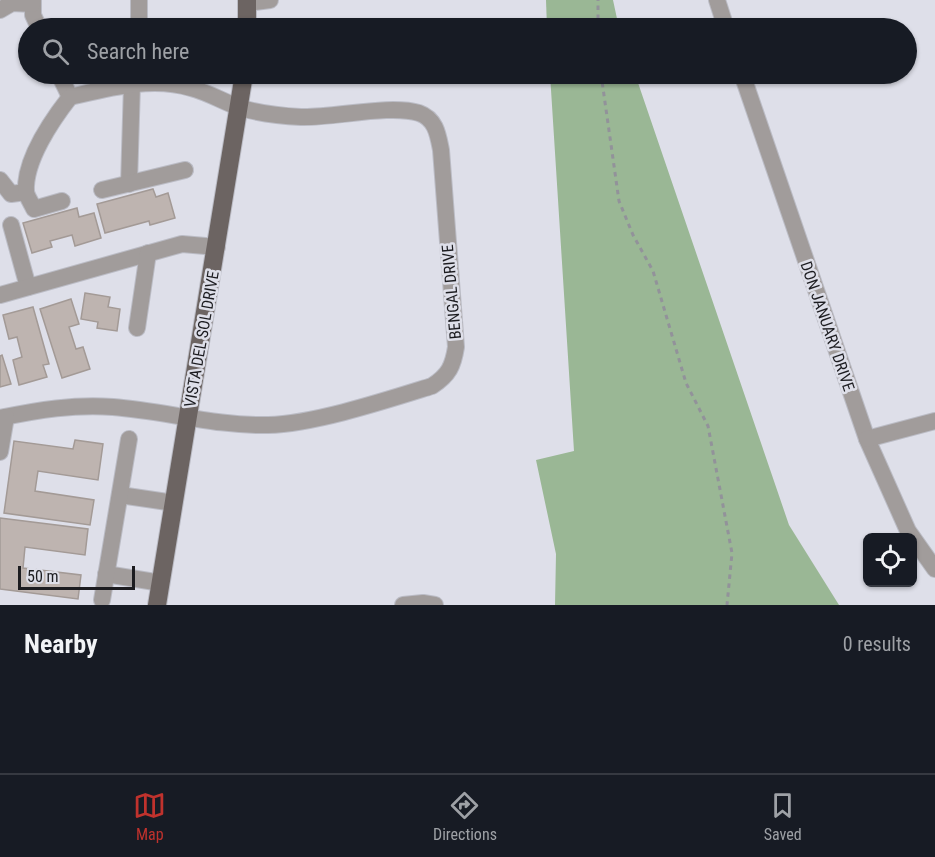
<!DOCTYPE html>
<style>
body{margin:0;font-family:"Roboto Condensed",sans-serif;background:#242831;color:#f1f3f6}
.controls{position:absolute;right:18px;bottom:18px;display:grid;overflow:hidden;border-radius:9px;box-shadow:0 2px 4px #0004}
.controls button{width:54px;height:54px;display:grid;place-items:center;padding:0;border:0;border-bottom:2px solid #363941;background:#171b24;color:#f1f3f6;font:30px sans-serif}
.scale{position:absolute;left:18px;bottom:15px;width:117px;box-sizing:border-box;padding-left:6px;border:3px solid #1c1c20;border-top:0;font-size:16px;line-height:21px;white-space:nowrap;color:#1c1c20;-webkit-text-stroke:4px #dedfe9;paint-order:stroke}
.list{margin:0;padding:0;list-style:none}
h2{display:flex;justify-content:space-between;align-items:center;height:78px;margin:0;padding:0 24px;font-size:26px}
h2 small{font-size:20px;font-weight:400;color:#9ea1a6}
.icon{flex:none;width:33px;height:33px;fill:none;stroke:currentColor;stroke-width:2;stroke-linecap:round;stroke-linejoin:round}
.map{position:relative;flex:none;width:935px;height:605px;overflow:hidden}
.search{position:absolute;background:#171b24;box-shadow:0 2px 4px #0004;left:18px;right:18px;top:18px;height:66px;display:flex;align-items:center;gap:15px;box-sizing:border-box;padding:0 21px;border-radius:33px;color:#9ea1a6;font-size:22px}
.sheet{height:168px;background:#171b24}
nav{display:flex;justify-content:space-around;align-items:center;box-sizing:border-box;height:84px;border-top:2px solid #363941;background:#171b24;font-size:16px;color:#9ea1a6}
nav a{display:grid;justify-items:center;gap:3px}
nav .on{color:#c0322d}
.map>svg:first-child{display:block}
.green{fill:#9ab795}
.building{fill:#beb4b0;stroke:#a39a96;stroke-width:1.5}
.lines{fill:none;stroke-linecap:round;stroke-linejoin:round}
.minor-casing{stroke:#bbbcc5;stroke-width:18}
.major-casing{stroke:#bbbcc5;stroke-width:20}
.path{stroke:#92929a;stroke-width:3;stroke-dasharray:4.5 4.5;stroke-linecap:butt}
.minor{stroke:#a19c9b;stroke-width:16}
.major{stroke:#6c6462;stroke-width:18}
.labels{text-anchor:middle;stroke-width:5;stroke-linejoin:round;paint-order:stroke}
.street-label{font-size:16px;fill:#1c1c20;stroke:#dedfe9}
</style>
<div class="map">
<svg width="935" height="605" viewBox="0 0 935 605">
<rect width="100%" height="100%" fill="#dedfe9"/>
<g class="green">
<path d="M546 0H613L619 28H547Z"/>
<path d="M550 74H635L789 525 839 605H555L556 554 536 460 574 451Z"/>
</g>
<g class="building">
<path d="M153 189 156 197 168 193 175 218 150 225 149 221 105 233 97 204Z"/>
<path d="M77 208 79 217 94 213 101 238 75 246 72 235 50 241 52 247 32 253 23 223Z"/>
<path d="M85 293 110 297 108 307 120 309 117 331 97 328 98 322 81 319Z"/>
<path d="M71 299 79 324 69 327 76 349 83 347 90 369 62 378 40 309Z"/>
<path d="M33 307 49 364 43 365 47 377 19 385 13 360 22 357 17 337 9 339 3 315Z"/>
<path d="M2 355 11 384 0 387V356Z"/>
<path d="M75 440 103 444 98 480 38 471 35 491 94 500 90 525 4 513 14 441 73 449Z"/>
<path d="M0 518 88 529 85 555 25 547 23 568 81 575 78 599 0 589Z"/>
</g>
<g class="lines">
<g class="minor-casing">
<g id="minor">
<path d="M33 0V15L39 28"/>
<path d="M139 0V28"/>
<path d="M717 0 726 28"/>
<path d="M247 3 270 0"/>
<path d="M0 10 12 3 32 4"/>
<path d="M59 74 70 97"/>
<path d="M742 74 867 439 908 531 935 569"/>
<path d="M0 180 11 194 26 192"/>
<path d="M129 184 132 84"/>
<path d="M102 190 185 170"/>
<path d="M62 201 34 209C32 204 27 197 26 192 24 161 52 120 70 97"/>
<path d="M11 225 28 287"/>
<path d="M0 295 182 244 217 247"/>
<path d="M137 328 148 253"/>
<path d="M0 418C38 410 75 404 113 407 165 411 215 426 268 425 314 424 387 400 432 386 449 375 453 366 456 347L441 150C438 135 436 119 419 113 390 104 334 118 301 117 281 116 257 113 238 107 222 101 207 92 191 88 152 76 109 88 70 97"/>
<path d="M867 439 935 421"/>
<path d="M0 452 6 417"/>
<path d="M120 495 174 503"/>
<path d="M106 574 161 583"/>
<path d="M102 600 129 439"/>
<path d="M403 605 423 603 435 605"/>
</g>
</g>
<g class="major-casing">
<g id="major">
<path d="M247 28V0"/>
<path d="M157 605 244 74"/>
</g>
</g>
<g class="path">
<path d="M598 28V0"/>
<path d="M601 74 619 201 633 235 653 271 686 383 708 426 732 553 727 605"/>
</g>
<use href="#minor" class="minor"/>
<use href="#major" class="major"/>
</g>
<g class="labels">
<g class="street-label">
<text transform="translate(451 292) rotate(-95)" y="6">BENGAL DRIVE</text>
<text transform="translate(828 326) rotate(71)" y="6">DON JANUARY DRIVE</text>
<text transform="translate(201 339) rotate(-80)" y="6">VISTA DEL SOL DRIVE</text>
</g>
</g>
</svg>
<div class="controls">
<button><svg class="icon" aria-label="locate" viewBox="0 0 24 24"><circle cx="12" cy="12" r="6"/><path d="M12 2v4M12 18v4M2 12h4M18 12h4"/></svg></button>
</div>
<div class="scale">50 m</div>
<div class="search"><svg class="icon" aria-label="search" viewBox="0 0 24 24"><circle cx="10" cy="10" r="6"/><path d="M15 15l6 6"/></svg>Search here</div>
</div>
<section class="sheet">
<h2>Nearby<small>0 results</small></h2>
<ul class="list">
</ul>
</section>
<nav>
<a class="on"><svg class="icon" aria-label="map" viewBox="0 0 24 24"><path d="M3 6l6-2 6 2 6-2v14l-6 2-6-2-6 2zM9 4v14M15 6v14"/></svg>Map</a>
<a><svg class="icon" aria-label="directions" viewBox="0 0 24 24"><path d="M12 3l9 9-9 9-9-9zM9 14v-3h6M13 9l2 2-2 2"/></svg>Directions</a>
<a><svg class="icon" aria-label="saved" viewBox="0 0 24 24"><path d="M7 4h10v16l-5-4-5 4z"/></svg>Saved</a>
</nav>
